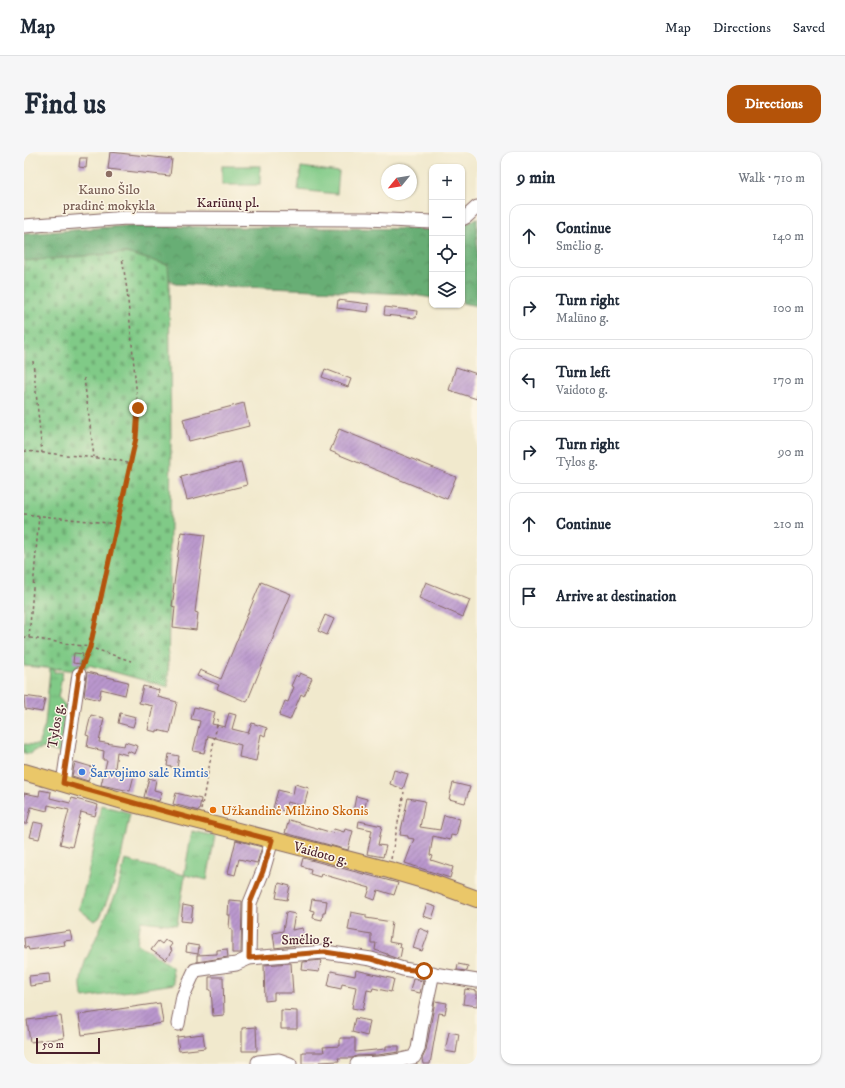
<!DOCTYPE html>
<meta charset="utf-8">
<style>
body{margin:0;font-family:"IM FELL DW Pica",serif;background:#f6f6f7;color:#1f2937}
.controls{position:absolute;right:12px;top:12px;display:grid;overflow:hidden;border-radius:8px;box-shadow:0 1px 3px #0004}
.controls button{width:36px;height:36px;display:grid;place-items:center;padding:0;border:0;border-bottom:1px solid #e0e1e3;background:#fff;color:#1f2937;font:20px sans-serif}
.compass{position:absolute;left:357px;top:12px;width:36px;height:36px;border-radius:50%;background:#fff;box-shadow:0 1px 3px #0004;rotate:240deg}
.scale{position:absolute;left:12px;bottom:10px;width:64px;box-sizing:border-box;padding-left:4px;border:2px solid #4a1f2b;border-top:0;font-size:11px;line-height:14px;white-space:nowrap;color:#4a1f2b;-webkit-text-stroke:3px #fcf5e5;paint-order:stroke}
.stop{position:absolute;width:12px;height:12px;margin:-9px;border:3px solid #b45309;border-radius:50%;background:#fff}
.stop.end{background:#b45309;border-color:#fff;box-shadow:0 1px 4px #0008}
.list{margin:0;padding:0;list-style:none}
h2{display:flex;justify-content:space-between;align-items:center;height:52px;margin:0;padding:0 16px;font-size:17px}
h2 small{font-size:13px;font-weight:400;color:#747a83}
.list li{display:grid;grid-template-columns:26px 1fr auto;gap:12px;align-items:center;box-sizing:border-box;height:64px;margin:0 8px 8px;padding:0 8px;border:1px solid #e0e1e3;border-radius:12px}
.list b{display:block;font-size:15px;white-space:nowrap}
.list p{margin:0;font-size:13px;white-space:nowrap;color:#747a83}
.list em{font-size:13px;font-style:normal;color:#747a83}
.icon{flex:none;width:22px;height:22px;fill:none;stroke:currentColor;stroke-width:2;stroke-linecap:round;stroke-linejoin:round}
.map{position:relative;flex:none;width:453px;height:912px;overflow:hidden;border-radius:12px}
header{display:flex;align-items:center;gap:24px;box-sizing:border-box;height:56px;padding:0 20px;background:#fff;border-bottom:1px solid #e0e1e3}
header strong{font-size:19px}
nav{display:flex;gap:22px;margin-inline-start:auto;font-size:14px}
.intro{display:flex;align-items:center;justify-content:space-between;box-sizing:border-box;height:96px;padding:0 24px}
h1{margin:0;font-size:28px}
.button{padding:10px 18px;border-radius:12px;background:#b45309;color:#fff;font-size:14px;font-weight:700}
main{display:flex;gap:24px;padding:0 24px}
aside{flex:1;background:#fff;border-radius:12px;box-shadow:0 1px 3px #0004}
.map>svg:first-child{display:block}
.grass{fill:url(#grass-tufts);stroke:#657459}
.forest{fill:url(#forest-crowns);stroke:#596650}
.cemetery{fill:url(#cemetery-stones);stroke:#657459}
.green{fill:#80ca87;stroke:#657459}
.building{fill:url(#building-hatch)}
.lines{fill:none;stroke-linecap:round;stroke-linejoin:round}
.minor-casing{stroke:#846664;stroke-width:15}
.major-casing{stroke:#846664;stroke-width:18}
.path{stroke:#846664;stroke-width:1.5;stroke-dasharray:3 3;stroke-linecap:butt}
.minor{stroke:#fff;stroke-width:13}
.major{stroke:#eac769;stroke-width:16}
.route{stroke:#b45309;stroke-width:5}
.education-dot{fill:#8d6e63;stroke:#fcf5e5;stroke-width:1.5}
.shop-dot{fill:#3f7fe0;stroke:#fcf5e5;stroke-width:1.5}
.food-dot{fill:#e8710a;stroke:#fcf5e5;stroke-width:1.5}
.labels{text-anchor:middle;stroke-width:3;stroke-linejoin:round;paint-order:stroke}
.education-label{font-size:14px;fill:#785e54;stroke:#fcf5e5}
.street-label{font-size:14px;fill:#4a1f2b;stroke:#fcf5e5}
.shop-label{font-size:14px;fill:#366cbe;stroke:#fcf5e5;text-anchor:start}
.food-label{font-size:14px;fill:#c56008;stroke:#fcf5e5;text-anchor:start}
</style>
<header>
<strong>Map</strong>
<nav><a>Map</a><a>Directions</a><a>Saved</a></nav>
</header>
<div class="intro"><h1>Find us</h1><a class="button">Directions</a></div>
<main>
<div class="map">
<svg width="453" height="912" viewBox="0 0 453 912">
<defs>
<pattern id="grass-tufts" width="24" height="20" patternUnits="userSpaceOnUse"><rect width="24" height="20" fill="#80ca87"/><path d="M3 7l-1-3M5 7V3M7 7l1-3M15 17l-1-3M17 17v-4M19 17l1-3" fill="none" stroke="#70ad75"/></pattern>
<pattern id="forest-crowns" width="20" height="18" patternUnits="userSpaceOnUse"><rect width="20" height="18" fill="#68ae74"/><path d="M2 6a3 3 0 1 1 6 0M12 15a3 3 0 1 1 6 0" fill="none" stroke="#588d5f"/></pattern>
<pattern id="cemetery-stones" width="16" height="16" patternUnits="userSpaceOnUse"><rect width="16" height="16" fill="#80ca87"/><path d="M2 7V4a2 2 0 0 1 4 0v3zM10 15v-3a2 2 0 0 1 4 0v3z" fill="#70ad75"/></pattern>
<pattern id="building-hatch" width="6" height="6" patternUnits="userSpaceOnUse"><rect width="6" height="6" fill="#ba97ce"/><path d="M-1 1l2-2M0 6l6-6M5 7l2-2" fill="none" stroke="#997ba7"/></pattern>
</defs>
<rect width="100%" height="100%" fill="#fcf5e5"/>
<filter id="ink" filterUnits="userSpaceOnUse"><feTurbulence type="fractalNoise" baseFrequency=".025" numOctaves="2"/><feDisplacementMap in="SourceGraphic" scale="8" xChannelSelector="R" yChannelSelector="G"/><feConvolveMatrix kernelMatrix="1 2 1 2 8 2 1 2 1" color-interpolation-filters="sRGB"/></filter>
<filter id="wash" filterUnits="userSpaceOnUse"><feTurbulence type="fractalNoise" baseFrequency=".012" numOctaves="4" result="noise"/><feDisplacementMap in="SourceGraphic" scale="16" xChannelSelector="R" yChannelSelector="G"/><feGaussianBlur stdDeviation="0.9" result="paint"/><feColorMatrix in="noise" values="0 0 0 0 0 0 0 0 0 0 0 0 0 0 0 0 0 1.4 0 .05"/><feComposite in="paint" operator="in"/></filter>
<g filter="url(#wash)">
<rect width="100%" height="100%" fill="#f1e9cd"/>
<g class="grass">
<path d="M26 517H30V520H39L34 545 46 559 38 602 21 596 9 599 7 602 0 601V592L14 593 21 573Z"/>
<path d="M77 653 106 661 97 705 90 732 76 765 74 767 70 769 55 757 64 722Z"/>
<path d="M168 679 191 684 183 728 161 723 153 773 117 769 113 791 148 815 150 832 60 846C54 836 58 820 61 810L94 737 101 708 160 723Z"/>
</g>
<g class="forest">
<path d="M453 66V154L438 151V74Z"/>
<path d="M99 74 408 77V146L384 142 151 132 145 128 143 113 102 101 0 109V82Z"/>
</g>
<path class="cemetery" d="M102 101 144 113 145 128 147 290 144 535 65 513 56 519 0 514V109Z"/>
<g class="green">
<rect x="198" y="14" width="38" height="19"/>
<path d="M277 15 315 20 313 42 274 38Z"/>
</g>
<g id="blocks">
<g class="building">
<path d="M86 0 148 7 146 24 84 17Z"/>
<path d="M56 6H63L62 16 55 15Z"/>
<path d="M314 148 345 152 344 160 313 156Z"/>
<path d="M361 155 393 159 392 166 360 163Z"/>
<path d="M432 215 453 222V247L425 238Z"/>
<path d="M301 217 327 227 324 235 298 225Z"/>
<path d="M220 251 225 274 165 289 159 267Z"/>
<path d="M315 277 432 325 423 347 306 299Z"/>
<path d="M217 310 223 333 163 348 157 325Z"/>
<path d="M157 380 181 383 171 460 174 461 172 478 149 475 151 455 148 454 150 441 149 440Z"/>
<path d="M237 430 267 442 223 550 193 537 195 533 173 524 176 518 197 527Z"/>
<path d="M402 430 446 448 439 465 395 446Z"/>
<path d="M301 463 310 467 303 483 294 479Z"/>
<path d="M50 501 59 502 57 512 49 511Z"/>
<path d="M63 520 104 530 101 543 77 537 75 548 60 544Z"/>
<path d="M276 521 288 526 280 544 277 542 266 568 255 564 261 549 264 550 270 535 267 534 272 523 274 525Z"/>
<path d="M119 534 135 538 134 545 153 550 146 581 133 578V580L124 578 129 554 115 551Z"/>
<path d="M0 544 21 547 18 560 1 557Z"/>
<path d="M170 555 191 560 188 572 201 575 205 561 212 563 208 577 224 581 228 571 243 576 241 584 237 582 232 609 215 605 217 593 184 584 180 601 169 599 176 569 167 567Z"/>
<path d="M96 561 112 565 109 575 94 571Z"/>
<path d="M67 563 80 566 75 590 100 594 101 590 114 594 111 602 104 599 103 603 93 600 91 616 95 617 94 619 110 623 106 639 77 633 83 608H79L80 599 63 595 65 584 62 583Z"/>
<path d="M145 602 155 604 153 616 143 614Z"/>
<path d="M51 610 68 615 64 629 48 624Z"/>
<path d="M370 618 384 622 379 637 366 632Z"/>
<path d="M125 626 132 628 130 638 138 640 135 649 120 645Z"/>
<path d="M429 631 446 635 441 651 425 647Z"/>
<path d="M271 632 285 636 280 654 263 650 260 659 249 656 254 638 269 642Z"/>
<path d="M16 638 27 640 26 646 46 651 48 646 74 653 71 664 57 660 48 695 36 692 45 658 24 653 23 659 7 655 3 672H0V641L15 644Z"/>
<path d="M152 641 177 647 175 659 149 652Z"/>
<path d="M332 644 343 647 339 662 329 660Z"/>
<path d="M384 646 401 649 396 675 416 678 420 663 436 667 432 684 427 683 426 688 409 684 406 703 409 704 407 708 429 715 426 726 381 711 390 687 384 686V684L376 683Z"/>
<path d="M265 668 309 681 310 677 320 680 321 677 329 679 324 698 261 681Z"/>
<path d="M335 669 358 674 354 693 362 694 359 705 343 702 348 678 334 675Z"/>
<path d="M10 670 19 672 15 687 6 685Z"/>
<path d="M212 688 238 695 233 711 215 707 211 723 204 721Z"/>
<path d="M279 706 374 731 370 743 354 738 351 748 343 745 346 736 297 722 296 725 286 722 287 717 277 714Z"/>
<path d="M255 731 266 734 263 748 252 746Z"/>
<path d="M288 747 303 749 301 761H299L298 768 289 766 290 759 286 758Z"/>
<path d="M205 748 218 749 217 801H208V777L205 776 206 763H204Z"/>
<path d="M403 752 412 755 408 767 399 764Z"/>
<path d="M159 753 169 755 167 770 157 769Z"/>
<path d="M262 760 271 762 268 778 279 776 281 792 251 796 249 781 259 779Z"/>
<path d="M327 760 342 763V766L368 770 365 790 376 792 375 795 378 796 376 806 374 805V807L363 803V802L351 798 352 791H347V782L324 778Z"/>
<path d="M395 776 405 780 398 799 389 796Z"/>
<path d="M46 779 48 788 40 789 41 793 5 798 4 795 1 796 0 786Z"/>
<path d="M141 788 148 792 145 796 148 798 142 808 127 798 134 789 138 792Z"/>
<path d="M163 792 175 794 174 802 162 800Z"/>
<path d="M203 797 204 805 173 810V803L193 802V798Z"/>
<path d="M297 808 295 820 278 818 279 810Z"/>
<path d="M267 811 269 841H250V848L241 849 240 813Z"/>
<path d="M434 812 444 814 443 819 433 818Z"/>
<path d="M332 818 370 827 367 840 349 836 348 839 343 838 339 858 328 856 332 835 318 832 317 837 304 834 307 819 331 824Z"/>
<path d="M25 822 26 831 6 834 5 824Z"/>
<path d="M185 825H199L200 863 189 864 187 838H185Z"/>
<path d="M389 827 399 829 396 841 386 839Z"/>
<path d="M441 837 453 839V854L439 852Z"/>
<path d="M411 849 423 851 421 862 415 861 406 912H399L398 907 402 898Z"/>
<path d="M136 851 139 871 58 883 55 863Z"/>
<path d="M257 858 273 859V877H257Z"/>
<path d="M37 864 40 886 6 890 3 868Z"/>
<path d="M331 866 346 869 343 884 328 880Z"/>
<path d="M232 875 233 899H218V876Z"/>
<path d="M425 880 435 882 432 901 421 899Z"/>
<path d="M179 882 181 896 155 899 153 885Z"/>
<path d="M316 886H331V900L362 897V894H375V900L354 903 333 904 328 906H314L315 909 295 910V912H278V900H300L299 895 316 894Z"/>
</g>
</g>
</g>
<g filter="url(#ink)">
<use href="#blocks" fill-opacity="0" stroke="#846664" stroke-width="1"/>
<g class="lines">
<g class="minor-casing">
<g id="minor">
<path d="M438 67 442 65 453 55"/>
<path d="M0 74 102 66 343 67 408 70"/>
<path d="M39 631 55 522"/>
<path d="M225 806 226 751 239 719 248 688"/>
<path d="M154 872 159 844 171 818 212 812 225 806 301 800 347 807 379 817 453 829"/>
<path d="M234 912V910L255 908 266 912"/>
<path d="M333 912C352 912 371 910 390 905L394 897 398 872 409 821"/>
</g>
</g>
<g class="major-casing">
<path id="major" d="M0 620 113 653 365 718 406 730 453 747"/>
</g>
<g class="path">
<path d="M9 209 18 301"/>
<path d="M60 226 70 305"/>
<path d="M0 299 94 308 106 312"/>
<path d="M0 362 93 372"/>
<path d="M0 485 65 495 107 509"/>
<path d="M5 486 15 363"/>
<path d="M59 512 65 495 112 286 114 257 103 138 98 105"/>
<path d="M177 658 194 567"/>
<path d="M367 707 380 640"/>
</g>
<use href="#minor" class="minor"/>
<use href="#major" class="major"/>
</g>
</g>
<g class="lines" filter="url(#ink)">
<path class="route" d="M114 256 112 286 66 495 55 522 39 631 114 652 248 688 239 719 226 751 225 806 301 800 347 807 380 817 400 819"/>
</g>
<circle class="education-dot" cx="85" cy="22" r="4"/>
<circle class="shop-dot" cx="58" cy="620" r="4"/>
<circle class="food-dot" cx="189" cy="658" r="4"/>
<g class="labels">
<g class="education-label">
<text x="85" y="42">Kauno Šilo<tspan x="85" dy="16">pradinė mokykla</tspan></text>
</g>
<g class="street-label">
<text x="204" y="55">Kariūnų pl.</text>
<text transform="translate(31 574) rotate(-81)" y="5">Tylos g.</text>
<text transform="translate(297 701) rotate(15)" y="5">Vaidoto g.</text>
<text transform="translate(283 787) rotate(-1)" y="5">Smėlio g.</text>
</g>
<g class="shop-label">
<text x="66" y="625">Šarvojimo salė Rimtis</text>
</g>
<g class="food-label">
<text x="197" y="663">Užkandinė Milžino Skonis</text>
</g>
</g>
</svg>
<div class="controls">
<button>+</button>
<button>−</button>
<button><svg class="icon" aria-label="locate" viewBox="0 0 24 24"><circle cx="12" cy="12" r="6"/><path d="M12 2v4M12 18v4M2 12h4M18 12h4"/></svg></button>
<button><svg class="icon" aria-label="layers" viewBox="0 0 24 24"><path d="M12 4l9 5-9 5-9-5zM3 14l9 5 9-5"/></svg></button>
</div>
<svg class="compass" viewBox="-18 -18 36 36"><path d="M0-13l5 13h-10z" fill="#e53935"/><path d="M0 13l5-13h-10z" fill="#747a83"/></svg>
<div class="scale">50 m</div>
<div class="stop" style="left:400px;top:819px"></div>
<div class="stop end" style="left:114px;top:256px"></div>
</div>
<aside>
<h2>9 min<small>Walk · 710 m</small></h2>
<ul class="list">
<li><svg class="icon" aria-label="ahead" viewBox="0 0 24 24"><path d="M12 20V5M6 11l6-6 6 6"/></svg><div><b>Continue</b><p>Smėlio g.</p></div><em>140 m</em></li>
<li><svg class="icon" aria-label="right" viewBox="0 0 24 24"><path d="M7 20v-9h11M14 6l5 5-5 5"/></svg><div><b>Turn right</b><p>Malūno g.</p></div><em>100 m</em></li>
<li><svg class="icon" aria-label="left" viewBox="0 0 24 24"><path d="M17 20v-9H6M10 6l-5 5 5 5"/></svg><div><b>Turn left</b><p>Vaidoto g.</p></div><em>170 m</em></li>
<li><svg class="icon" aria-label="right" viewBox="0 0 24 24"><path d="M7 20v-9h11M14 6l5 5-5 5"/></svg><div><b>Turn right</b><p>Tylos g.</p></div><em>90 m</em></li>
<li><svg class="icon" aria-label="ahead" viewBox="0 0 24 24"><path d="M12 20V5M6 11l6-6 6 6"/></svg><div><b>Continue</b></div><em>210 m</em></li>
<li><svg class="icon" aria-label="arrive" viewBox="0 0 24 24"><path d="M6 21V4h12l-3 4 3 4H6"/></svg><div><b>Arrive at destination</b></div></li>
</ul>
</aside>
</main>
